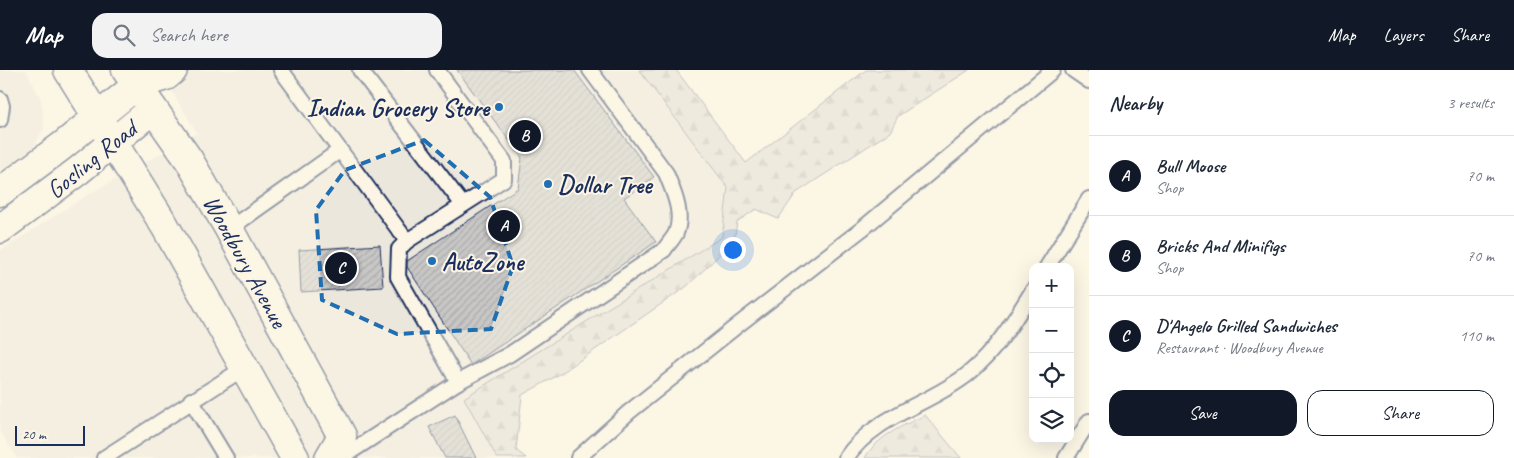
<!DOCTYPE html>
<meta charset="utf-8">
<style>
body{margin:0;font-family:Caveat,sans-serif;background:#f2f2f3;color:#1f2937}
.controls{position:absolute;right:15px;bottom:15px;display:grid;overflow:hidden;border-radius:10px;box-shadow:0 5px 20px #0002}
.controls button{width:45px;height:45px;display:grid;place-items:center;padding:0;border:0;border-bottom:1px solid #e0e1e3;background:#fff;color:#1f2937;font:25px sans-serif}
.scale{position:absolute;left:15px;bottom:12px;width:70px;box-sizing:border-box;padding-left:5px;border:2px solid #1b2f5e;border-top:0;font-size:14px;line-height:18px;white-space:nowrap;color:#1b2f5e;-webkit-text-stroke:4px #fcf5e5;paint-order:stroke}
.you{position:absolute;left:732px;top:179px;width:18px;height:18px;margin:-12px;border:4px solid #fff;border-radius:50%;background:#1a73e8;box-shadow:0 0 0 8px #1a73e833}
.badge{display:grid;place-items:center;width:32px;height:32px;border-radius:50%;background:#111827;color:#fff;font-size:16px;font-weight:700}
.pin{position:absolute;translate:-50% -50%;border:2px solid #fff;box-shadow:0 1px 5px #0006}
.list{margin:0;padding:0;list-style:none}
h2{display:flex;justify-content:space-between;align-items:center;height:65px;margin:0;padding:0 20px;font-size:21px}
h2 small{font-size:16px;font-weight:400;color:#747a83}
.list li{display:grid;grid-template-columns:32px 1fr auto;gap:15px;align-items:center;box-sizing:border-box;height:80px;padding:0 20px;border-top:1px solid #e0e1e3}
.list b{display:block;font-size:19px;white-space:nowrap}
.list p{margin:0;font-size:16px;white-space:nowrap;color:#747a83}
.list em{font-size:16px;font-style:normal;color:#747a83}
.actions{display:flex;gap:10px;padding:15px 20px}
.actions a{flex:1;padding:11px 0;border:1px solid #111827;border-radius:15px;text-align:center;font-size:18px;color:#111827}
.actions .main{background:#111827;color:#fff}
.icon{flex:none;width:28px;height:28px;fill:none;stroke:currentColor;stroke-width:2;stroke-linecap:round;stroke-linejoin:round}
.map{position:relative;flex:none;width:1089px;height:388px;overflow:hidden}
header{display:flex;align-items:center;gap:30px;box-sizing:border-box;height:70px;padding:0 25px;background:#111827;color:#fff}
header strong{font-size:24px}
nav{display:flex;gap:28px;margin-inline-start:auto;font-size:18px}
.search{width:350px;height:45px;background:#f2f2f3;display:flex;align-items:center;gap:12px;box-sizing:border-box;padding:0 18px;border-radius:15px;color:#747a83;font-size:19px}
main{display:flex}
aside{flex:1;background:#fff}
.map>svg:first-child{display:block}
.built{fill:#ece7dc}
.forest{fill:url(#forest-firs);stroke:#7d8599}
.building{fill:url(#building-hatch);stroke:#1b2f5e}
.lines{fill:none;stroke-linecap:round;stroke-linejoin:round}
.lane-casing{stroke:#1b2f5e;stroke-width:18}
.street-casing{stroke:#1b2f5e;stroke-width:31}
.secondary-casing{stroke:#1b2f5e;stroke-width:31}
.lane{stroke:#fcf5e5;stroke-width:14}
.street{stroke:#fcf5e5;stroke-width:28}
.secondary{stroke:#fcf5e5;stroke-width:28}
.marked{fill:none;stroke:#1f6fb2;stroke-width:4;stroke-dasharray:10 6;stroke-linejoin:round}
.poi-dot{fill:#1f6fb2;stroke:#fcf5e5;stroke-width:2}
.labels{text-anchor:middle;stroke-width:4;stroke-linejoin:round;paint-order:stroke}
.poi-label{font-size:25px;font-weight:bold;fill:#1b2f5e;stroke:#fcf5e5;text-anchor:start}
.street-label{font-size:25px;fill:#1b2f5e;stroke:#fcf5e5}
</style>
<header>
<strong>Map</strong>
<div class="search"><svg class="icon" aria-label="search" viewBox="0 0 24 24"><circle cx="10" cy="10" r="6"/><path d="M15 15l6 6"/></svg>Search here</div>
<nav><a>Map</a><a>Layers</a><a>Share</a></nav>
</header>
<main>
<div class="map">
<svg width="1089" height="388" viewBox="0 0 1089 388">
<defs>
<pattern id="forest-firs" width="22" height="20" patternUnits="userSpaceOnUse" patternTransform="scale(1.25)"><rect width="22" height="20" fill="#dfdbd4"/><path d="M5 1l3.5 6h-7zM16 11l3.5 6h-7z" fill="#bfbcb8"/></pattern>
<pattern id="building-hatch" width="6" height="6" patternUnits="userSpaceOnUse" patternTransform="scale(1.25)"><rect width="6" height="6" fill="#c8c7c6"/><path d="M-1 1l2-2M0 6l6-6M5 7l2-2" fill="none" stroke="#ababac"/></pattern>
</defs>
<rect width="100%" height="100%" fill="#fcf5e5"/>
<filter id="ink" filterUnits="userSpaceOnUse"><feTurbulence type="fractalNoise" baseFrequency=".02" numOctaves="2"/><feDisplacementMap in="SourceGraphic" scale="10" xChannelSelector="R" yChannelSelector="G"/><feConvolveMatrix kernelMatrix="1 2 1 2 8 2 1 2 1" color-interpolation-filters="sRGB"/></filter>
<g filter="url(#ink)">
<g class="built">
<path d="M0 0H26L41 30 44 59 29 84 0 104Z"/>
<path d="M159 0H639L728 118 722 167 464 328 497 388H17L0 361V181L86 126 197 63Z"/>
</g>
<g class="forest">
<path d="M639 0H676L746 93 866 0H969L898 46 890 62 796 123 778 149 756 139 737 152 734 171 686 217 560 304 522 325 516 380 526 388H497L464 328 722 167 728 118Z"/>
<path d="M925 345 961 388H865C877 366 903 356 925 345Z"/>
</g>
<g class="building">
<path d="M457 0H574L654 107 624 128 656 172 471 295 407 197V191L518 118 522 88Z"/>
<path d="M380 175 383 217 301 222 299 180Z"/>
<path d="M455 345 476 388H445L429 357Z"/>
</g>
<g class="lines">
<g class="lane-casing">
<g id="lane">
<path d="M281 0 407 171"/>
<path d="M360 0 463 135"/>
<path d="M437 0 504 91V109L407 171 399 179 398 207 458 312"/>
<path d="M1073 0 1089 11"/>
<path d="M0 29 2 36 0 50"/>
<path d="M229 159 339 81"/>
<path d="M1047 197 1089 129"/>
<path d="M191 330 226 388"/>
<path d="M104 388 244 298"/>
<path d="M341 388 458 312 510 284 664 180C668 174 673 169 676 163 684 143 673 121 666 103L590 0"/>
<path d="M578 388 629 342 738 255 862 159 1053 0"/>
<path d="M846 388C875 345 929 335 968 304 996 281 1014 251 1033 220"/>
<path d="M1066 388 1089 351"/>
</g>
</g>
<g class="street-casing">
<path id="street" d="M137 15 166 6 173 0"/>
</g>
<g class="secondary-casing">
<g id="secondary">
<path d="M68 0 165 156 295 388"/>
<path d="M126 0 189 90 229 159 342 366 329 388"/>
<path d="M0 122 62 76 137 15"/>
<path d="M0 159 78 101 153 39"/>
</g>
</g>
<use href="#lane" class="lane"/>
<use href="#street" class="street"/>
<use href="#secondary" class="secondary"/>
</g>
</g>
<path d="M0 0H1089V388H0ZM424 70 490 127 513 196 491 259 397 264 322 230 316 140 345 100Z" fill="#fcf5e5" fill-opacity=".55" fill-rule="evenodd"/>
<path class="marked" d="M424 70 490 127 513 196 491 259 397 264 322 230 316 140 345 100Z"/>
<g class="poi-dot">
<circle cx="499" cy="37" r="5"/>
<circle cx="548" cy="114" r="5"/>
<circle cx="432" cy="191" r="5"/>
</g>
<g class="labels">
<g class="poi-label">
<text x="489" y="46" text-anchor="end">Indian Grocery Store</text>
<text x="558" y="123">Dollar Tree</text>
<text x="442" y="200">AutoZone</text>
</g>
<g class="street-label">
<text transform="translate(91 89) rotate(-39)" y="9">Gosling Road</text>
<text transform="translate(246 191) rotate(61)" y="9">Woodbury Avenue</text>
</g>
</g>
</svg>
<div class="controls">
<button>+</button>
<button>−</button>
<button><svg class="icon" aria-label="locate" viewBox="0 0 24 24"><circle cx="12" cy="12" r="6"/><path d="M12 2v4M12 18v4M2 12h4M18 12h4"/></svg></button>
<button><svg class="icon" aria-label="layers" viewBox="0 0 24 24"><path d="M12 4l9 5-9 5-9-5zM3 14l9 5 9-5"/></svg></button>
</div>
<div class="scale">20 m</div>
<div class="you"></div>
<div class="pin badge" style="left:504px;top:156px">A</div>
<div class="pin badge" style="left:525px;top:66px">B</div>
<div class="pin badge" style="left:341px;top:198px">C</div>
</div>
<aside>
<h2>Nearby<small>3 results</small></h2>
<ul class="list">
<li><span class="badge">A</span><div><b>Bull Moose</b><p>Shop</p></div><em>70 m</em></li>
<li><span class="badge">B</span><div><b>Bricks And Minifigs</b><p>Shop</p></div><em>70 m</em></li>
<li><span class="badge">C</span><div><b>D'Angelo Grilled Sandwiches</b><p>Restaurant · Woodbury Avenue</p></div><em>110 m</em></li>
</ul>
<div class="actions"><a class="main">Save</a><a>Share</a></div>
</aside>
</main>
